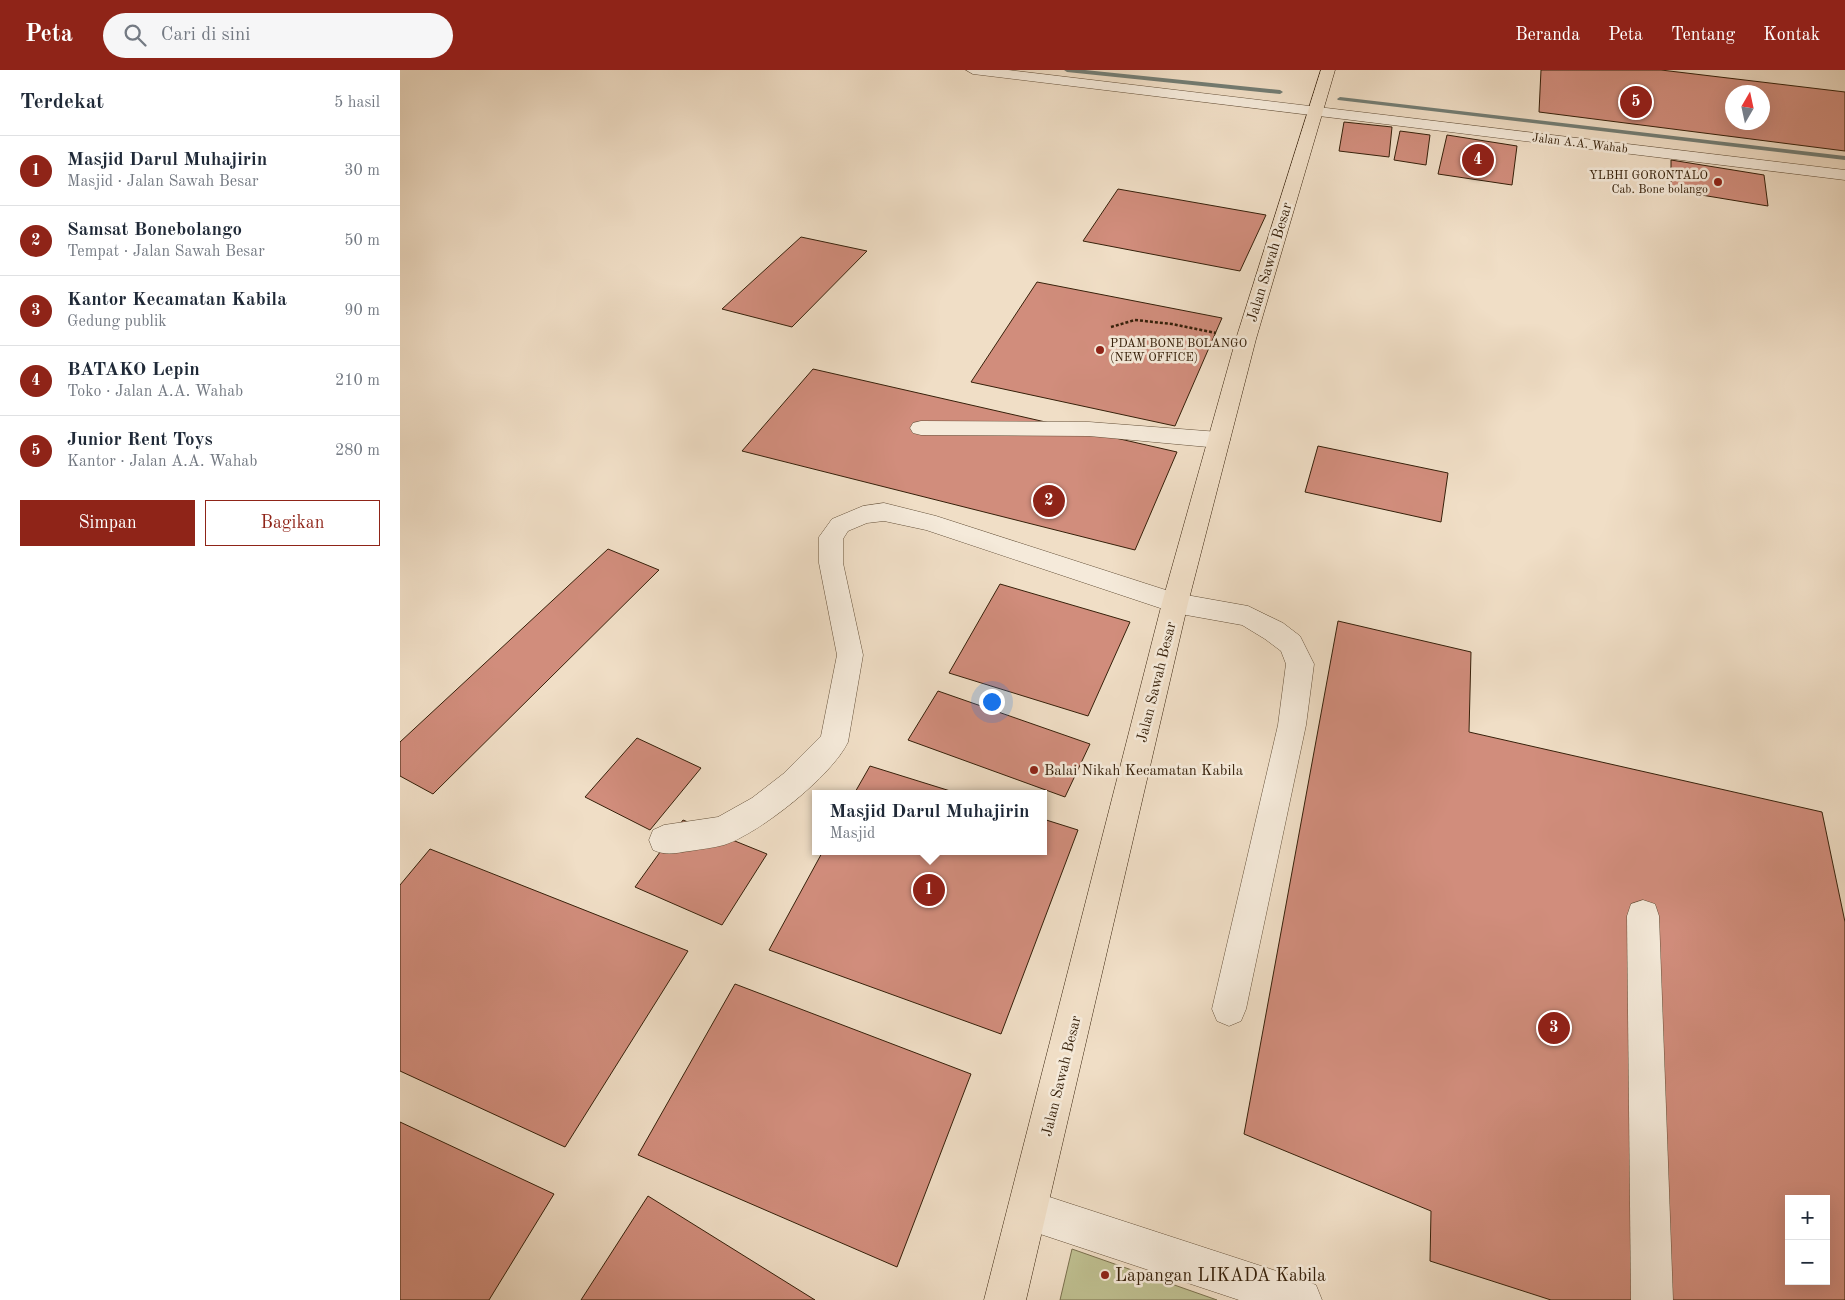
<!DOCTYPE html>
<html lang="id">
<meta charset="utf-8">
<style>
body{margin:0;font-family:"Old Standard TT",serif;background:#f6f6f7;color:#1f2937}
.controls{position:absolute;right:15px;bottom:15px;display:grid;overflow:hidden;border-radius:0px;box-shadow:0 5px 20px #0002}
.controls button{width:45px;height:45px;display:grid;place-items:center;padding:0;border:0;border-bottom:1px solid #e0e1e3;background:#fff;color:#1f2937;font:25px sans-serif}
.compass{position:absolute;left:1325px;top:15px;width:45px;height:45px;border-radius:50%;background:#fff;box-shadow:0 5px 20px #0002;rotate:9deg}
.you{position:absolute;left:591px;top:631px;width:18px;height:18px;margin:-12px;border:4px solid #fff;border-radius:50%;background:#1a73e8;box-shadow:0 0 0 8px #1a73e833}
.badge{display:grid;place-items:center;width:32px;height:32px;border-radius:50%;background:#8f2418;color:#fff;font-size:16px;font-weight:700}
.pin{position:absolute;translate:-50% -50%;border:2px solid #fff;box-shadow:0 1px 5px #0006}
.popup{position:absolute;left:412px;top:720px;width:235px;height:65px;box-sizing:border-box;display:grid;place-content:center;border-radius:0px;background:#fff;filter:drop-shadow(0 1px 4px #0005);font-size:16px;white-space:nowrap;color:#747a83}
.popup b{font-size:19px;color:#1f2937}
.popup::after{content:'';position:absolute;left:50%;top:100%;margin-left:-10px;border:10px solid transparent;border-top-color:#fff}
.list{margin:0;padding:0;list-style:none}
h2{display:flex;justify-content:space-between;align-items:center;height:65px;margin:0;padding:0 20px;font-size:21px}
h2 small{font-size:16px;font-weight:400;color:#747a83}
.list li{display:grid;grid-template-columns:32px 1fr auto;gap:15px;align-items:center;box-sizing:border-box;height:70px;padding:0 20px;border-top:1px solid #e0e1e3}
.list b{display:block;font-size:19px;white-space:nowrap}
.list p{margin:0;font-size:16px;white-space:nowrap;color:#747a83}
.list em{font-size:16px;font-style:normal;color:#747a83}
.actions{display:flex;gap:10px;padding:15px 20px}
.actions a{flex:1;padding:11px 0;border:1px solid #8f2418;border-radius:0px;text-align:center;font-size:18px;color:#8f2418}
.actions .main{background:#8f2418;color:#fff}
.icon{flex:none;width:28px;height:28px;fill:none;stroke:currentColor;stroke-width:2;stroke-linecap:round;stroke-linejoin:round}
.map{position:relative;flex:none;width:1445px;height:1230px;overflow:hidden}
header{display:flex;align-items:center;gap:30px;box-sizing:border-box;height:70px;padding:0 25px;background:#8f2418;color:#fff}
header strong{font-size:24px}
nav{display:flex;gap:28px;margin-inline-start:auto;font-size:18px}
.search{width:350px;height:45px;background:#f6f6f7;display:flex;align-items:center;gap:12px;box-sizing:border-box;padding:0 18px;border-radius:28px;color:#747a83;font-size:19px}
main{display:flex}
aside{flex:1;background:#fff}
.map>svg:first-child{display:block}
.green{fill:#bfc091;stroke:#7a704e}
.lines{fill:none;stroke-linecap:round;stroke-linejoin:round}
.stream{fill:#737d74;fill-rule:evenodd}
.building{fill:#d18d7c;stroke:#36200a;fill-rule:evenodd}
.minor-casing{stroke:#645039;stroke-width:1}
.major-casing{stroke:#36200a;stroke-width:1}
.path{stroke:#36200a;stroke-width:2.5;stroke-dasharray:3 2;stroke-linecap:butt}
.minor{fill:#f5eada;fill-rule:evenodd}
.major{fill:#f0dec6;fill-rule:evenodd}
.poi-dot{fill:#8f2418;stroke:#f5eada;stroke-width:2}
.labels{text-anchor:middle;stroke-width:5;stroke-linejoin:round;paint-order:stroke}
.far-street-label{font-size:12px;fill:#36200a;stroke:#f5eada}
.far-poi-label{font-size:12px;fill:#36200a;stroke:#f5eada;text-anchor:end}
.street-label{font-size:15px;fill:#36200a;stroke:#f5eada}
.poi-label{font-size:15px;fill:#36200a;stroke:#f5eada;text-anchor:start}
.near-poi-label{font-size:18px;fill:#36200a;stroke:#f5eada;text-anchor:start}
</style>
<header>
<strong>Peta</strong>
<div class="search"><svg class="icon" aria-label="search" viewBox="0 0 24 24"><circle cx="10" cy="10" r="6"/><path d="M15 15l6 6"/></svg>Cari di sini</div>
<nav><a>Beranda</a><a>Peta</a><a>Tentang</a><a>Kontak</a></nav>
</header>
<main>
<aside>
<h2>Terdekat<small>5 hasil</small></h2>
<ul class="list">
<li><span class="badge">1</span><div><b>Masjid Darul Muhajirin</b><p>Masjid · Jalan Sawah Besar</p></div><em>30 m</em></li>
<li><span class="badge">2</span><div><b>Samsat Bonebolango</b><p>Tempat · Jalan Sawah Besar</p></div><em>50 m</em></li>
<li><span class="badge">3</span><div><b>Kantor Kecamatan Kabila</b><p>Gedung publik</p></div><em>90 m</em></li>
<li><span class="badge">4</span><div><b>BATAKO Lepin</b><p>Toko · Jalan A.A. Wahab</p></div><em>210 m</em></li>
<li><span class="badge">5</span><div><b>Junior Rent Toys</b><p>Kantor · Jalan A.A. Wahab</p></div><em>280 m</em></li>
</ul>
<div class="actions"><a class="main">Simpan</a><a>Bagikan</a></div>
</aside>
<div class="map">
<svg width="1445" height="1230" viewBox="0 0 1445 1230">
<rect width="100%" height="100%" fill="#f0dec6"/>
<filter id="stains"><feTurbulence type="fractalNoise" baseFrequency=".004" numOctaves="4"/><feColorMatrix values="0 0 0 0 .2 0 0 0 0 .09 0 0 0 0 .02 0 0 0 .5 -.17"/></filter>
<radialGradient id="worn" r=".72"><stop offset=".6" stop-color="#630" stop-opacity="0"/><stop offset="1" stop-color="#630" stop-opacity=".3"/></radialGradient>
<path class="green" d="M672 1179 817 1230H660Z"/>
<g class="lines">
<g class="stream">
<path d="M664 0H685L880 20 883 22 880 24 667 2Z"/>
<path d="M940 27 1445 86V90L938 30 937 29Z"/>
</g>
</g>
<g class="building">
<path d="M1141 0H1261L1445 22V81L1139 42ZM1332 22H1362V52H1332Z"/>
<path d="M944 52 992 57 989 87 939 81Z"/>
<path d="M1000 61 1030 65 1026 95 994 90Z"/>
<path d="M1047 65 1117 76 1112 115 1038 104Z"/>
<path d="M1271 90 1364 105 1368 136 1271 120Z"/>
<path d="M718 119 866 145 840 201 683 171Z"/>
<path d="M401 167 467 181 392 257 322 239Z"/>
<path d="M637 212 822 248 775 356 571 312Z"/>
<path d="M413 299 777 382 735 480 342 381Z"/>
<path d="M918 376 1048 403 1041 452 905 422Z"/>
<path d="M208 479 259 500 33 724 0 706V672Z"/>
<path d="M600 514 730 552 688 646 549 603Z"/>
<path d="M938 551 1071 582 1069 662 1422 742 1445 852V1230H1151L1030 1191 1031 1141 844 1064ZM1389 1129H1426V1211H1389Z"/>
<path d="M538 621 690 674 665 727 508 670Z"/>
<path d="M237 668 301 698 250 760 185 727Z"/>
<path d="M470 696 560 724H454Z"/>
<path d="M643 749 678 760 601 964 369 880 423 781H643Z"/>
<path d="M283 750 367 784 322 855 235 817Z"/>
<path d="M30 779 288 881 165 1077 0 1001V815Z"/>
<path d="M335 914 571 1004 497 1197 238 1085Z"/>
<path d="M0 1052 154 1124 89 1230H0Z"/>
<path d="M248 1126 415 1230H181Z"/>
</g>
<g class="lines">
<g class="minor-casing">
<g id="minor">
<path d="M566 0H608L1445 100V110L573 4Z"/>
<path d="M521 351 689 352 819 362 827 365 830 370 827 375 819 378 689 366 521 365 513 363 510 358 513 353Z"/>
<path d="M484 433 536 446 775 523 848 536 883 553 900 566 914 594 906 655 846 939 841 951 829 956 817 951 812 939 878 655 886 594 881 581 865 569 842 555 775 543 526 460 484 451 467 453 448 461 443 469V493L463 585 448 672C432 706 360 763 324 775 313 778 301 779 290 781 275 783 267 786 253 780L249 770 253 760 264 755 318 747 352 728 383 704 421 666 437 585 419 493V467L432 449 463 436Z"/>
<path d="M1243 830 1255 834 1259 846 1273 1230H1231L1227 846 1231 834Z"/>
<path d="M628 1120 901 1209 916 1215 922 1230H839L628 1160 614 1154 608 1140 614 1126Z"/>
</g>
</g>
<g class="major-casing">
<path id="major" d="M921 0H935L856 269 788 533 626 1230H584L762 533 836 269Z"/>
</g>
<path class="path" d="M711 257 735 250 772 254 816 263"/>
<use href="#minor" class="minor"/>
<use href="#major" class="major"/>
</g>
<g class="poi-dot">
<circle cx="1318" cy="112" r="5"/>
<circle cx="700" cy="280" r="5"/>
<circle cx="634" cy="700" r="5"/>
<circle cx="705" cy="1205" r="5"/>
</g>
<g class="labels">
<g class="far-street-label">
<text transform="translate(1180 73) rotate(7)" y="4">Jalan A.A. Wahab</text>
</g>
<g class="far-poi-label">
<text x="1308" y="109">YLBHI GORONTALO<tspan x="1308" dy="14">Cab. Bone bolango</tspan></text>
<text x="710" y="277" text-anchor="start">PDAM BONE BOLANGO<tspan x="710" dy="14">(NEW OFFICE)</tspan></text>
</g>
<g class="street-label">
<text transform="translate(869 192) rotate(-73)" y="5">Jalan Sawah Besar</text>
<text transform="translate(756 612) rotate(-76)" y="5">Jalan Sawah Besar</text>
<text transform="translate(661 1006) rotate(-76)" y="5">Jalan Sawah Besar</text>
</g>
<g class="poi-label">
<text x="644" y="705">Balai Nikah Kecamatan Kabila</text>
</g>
<g class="near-poi-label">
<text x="715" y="1211">Lapangan LIKADA Kabila</text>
</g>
</g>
<rect width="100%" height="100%" filter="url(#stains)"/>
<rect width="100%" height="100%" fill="url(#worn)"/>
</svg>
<div class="controls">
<button>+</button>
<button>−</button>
</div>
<svg class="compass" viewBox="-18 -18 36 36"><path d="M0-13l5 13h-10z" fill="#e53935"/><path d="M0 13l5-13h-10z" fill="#747a83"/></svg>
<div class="you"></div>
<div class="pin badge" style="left:529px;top:820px">1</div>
<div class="popup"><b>Masjid Darul Muhajirin</b>Masjid</div>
<div class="pin badge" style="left:649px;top:431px">2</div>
<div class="pin badge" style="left:1154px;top:958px">3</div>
<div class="pin badge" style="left:1078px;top:90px">4</div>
<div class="pin badge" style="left:1236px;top:32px">5</div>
</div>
</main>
